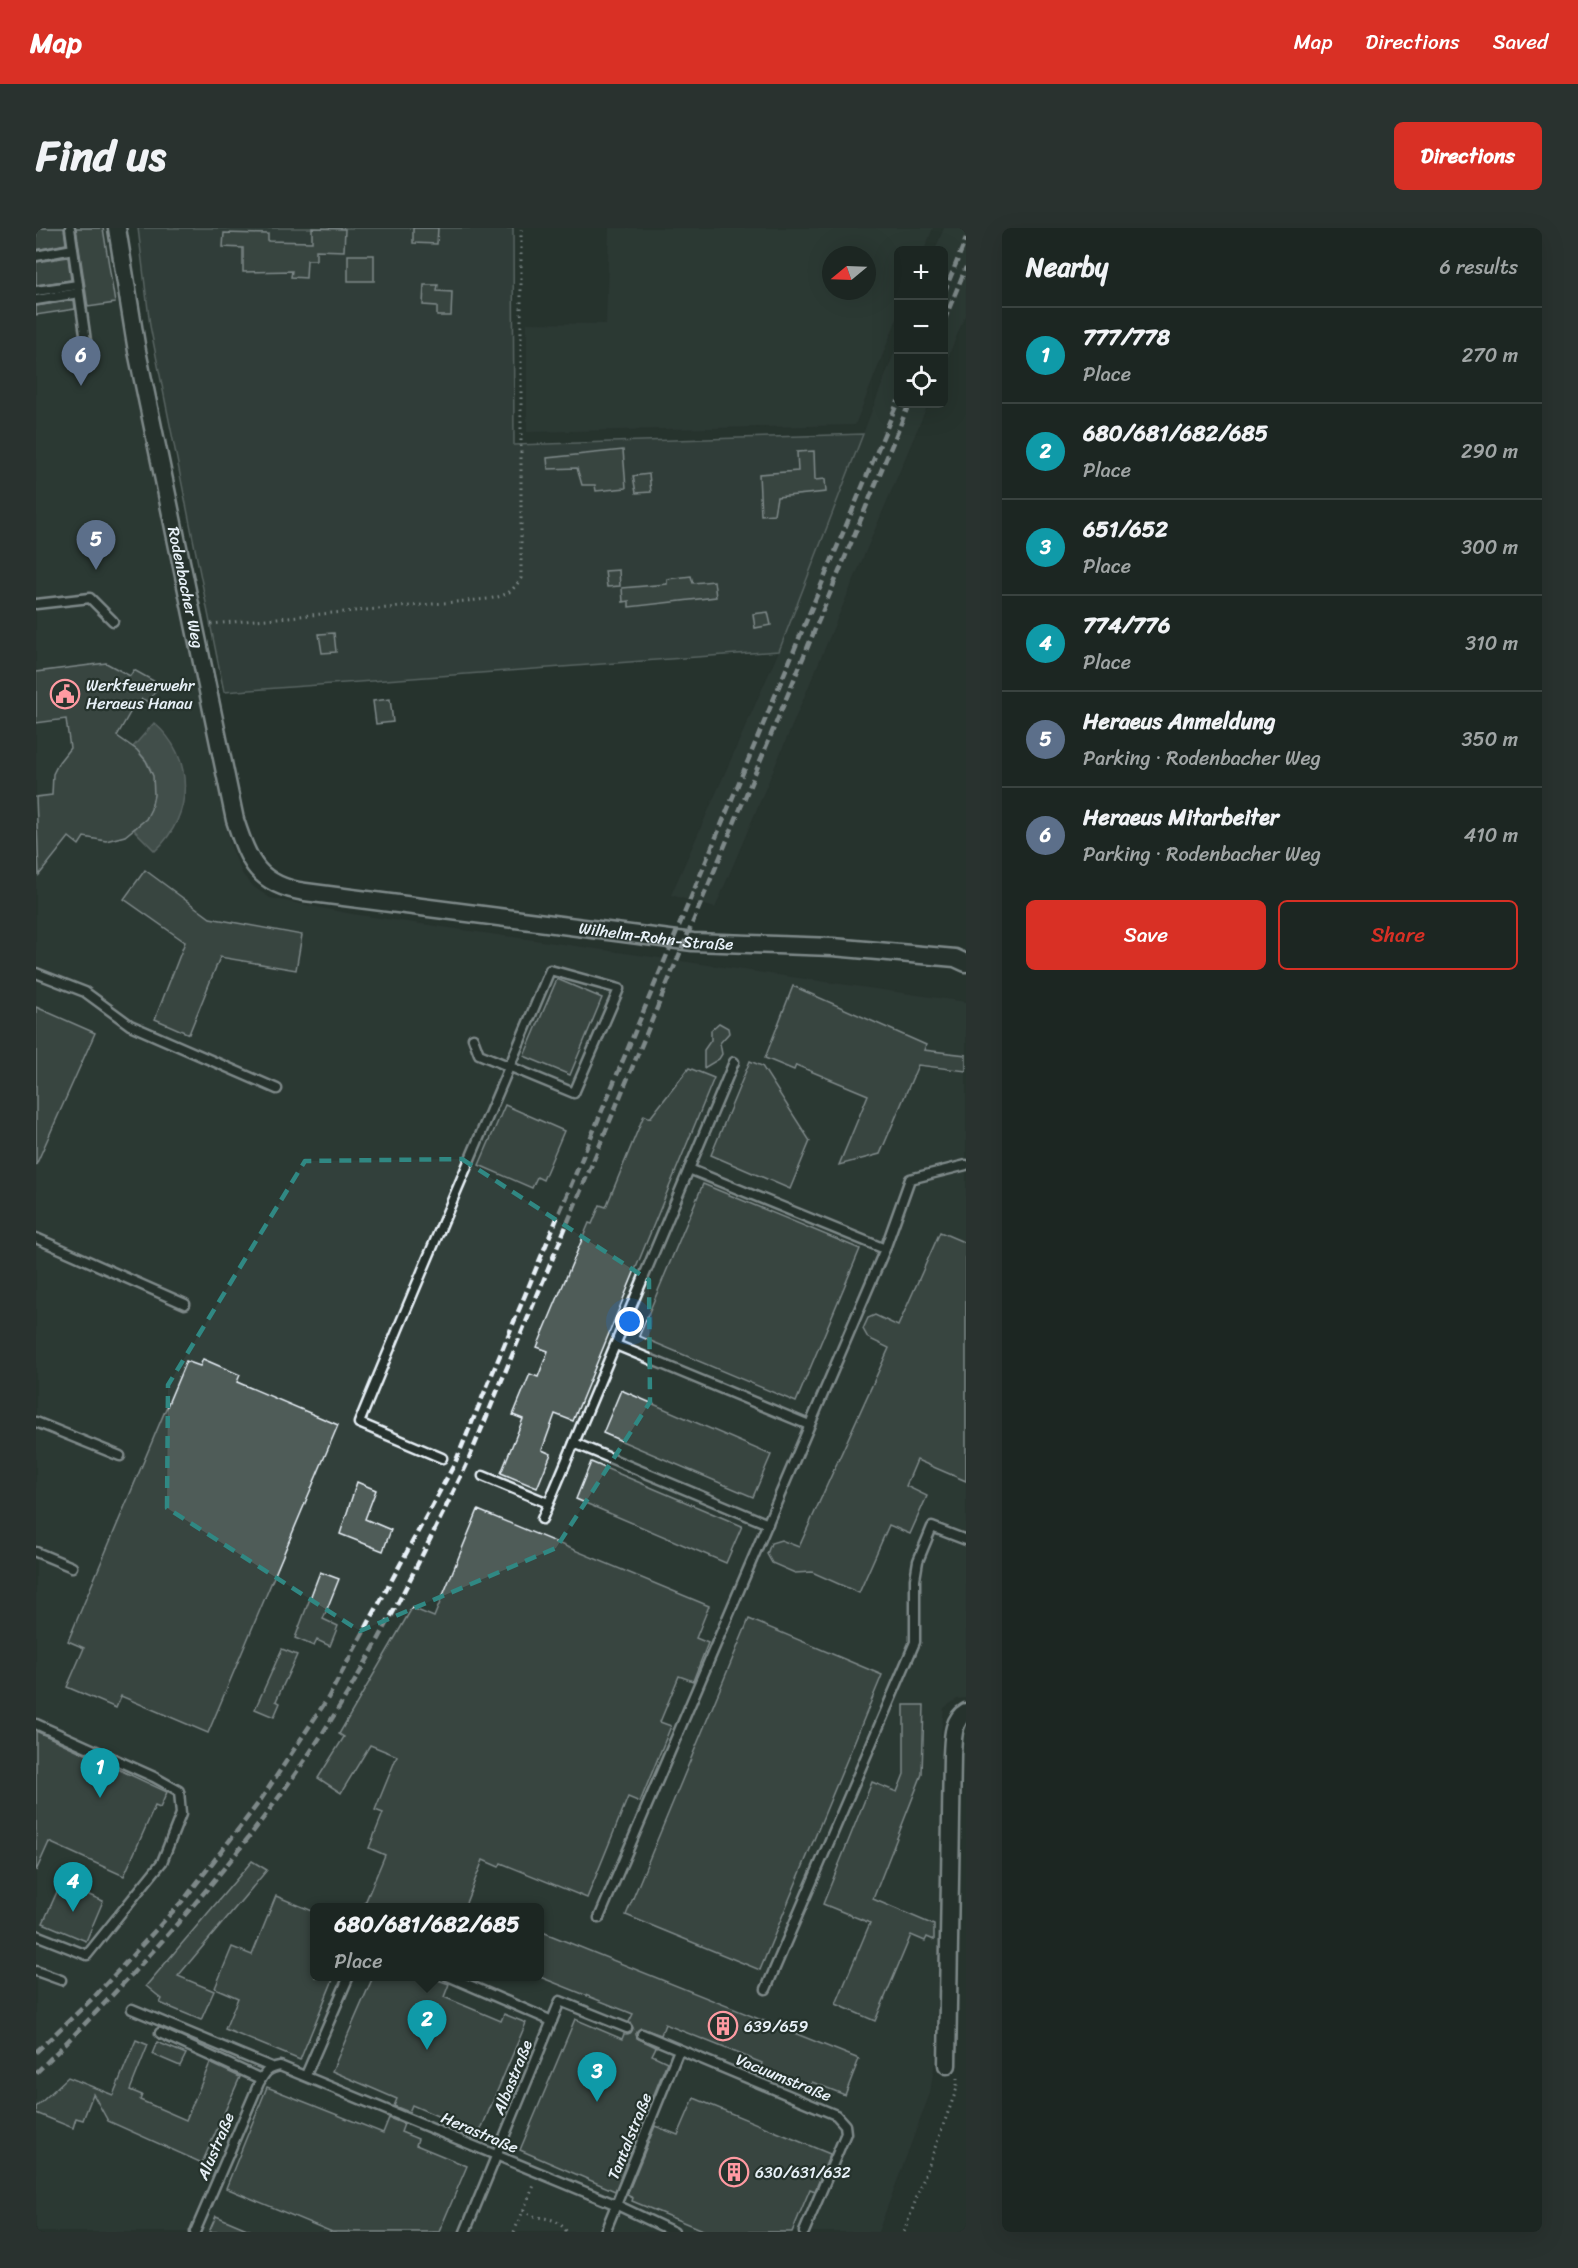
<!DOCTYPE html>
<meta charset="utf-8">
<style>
body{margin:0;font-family:Sriracha,sans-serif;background:#29322f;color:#f1f3f6}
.controls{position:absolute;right:18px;top:18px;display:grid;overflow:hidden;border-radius:9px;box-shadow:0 6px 24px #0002}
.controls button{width:54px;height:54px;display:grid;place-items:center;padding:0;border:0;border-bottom:2px solid #3a4340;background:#1c2622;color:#f1f3f6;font:30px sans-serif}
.compass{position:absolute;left:786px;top:18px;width:54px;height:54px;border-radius:50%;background:#1c2622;box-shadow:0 6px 24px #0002;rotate:251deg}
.you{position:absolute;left:594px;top:1094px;width:21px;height:21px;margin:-15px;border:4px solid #fff;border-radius:50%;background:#1a73e8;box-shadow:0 0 0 9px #1a73e833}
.badge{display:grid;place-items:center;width:39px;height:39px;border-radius:50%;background:#d93025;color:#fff;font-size:20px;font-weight:700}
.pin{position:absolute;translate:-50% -50px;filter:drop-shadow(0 2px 3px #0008)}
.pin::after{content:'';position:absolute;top:32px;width:21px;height:18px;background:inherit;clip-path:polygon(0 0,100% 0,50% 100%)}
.popup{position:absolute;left:274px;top:1675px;width:234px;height:78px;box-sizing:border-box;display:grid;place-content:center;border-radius:9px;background:#1c2622;filter:drop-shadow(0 2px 4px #0005);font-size:20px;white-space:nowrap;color:#a0a5a5}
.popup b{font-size:22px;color:#f1f3f6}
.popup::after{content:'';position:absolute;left:50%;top:100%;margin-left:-12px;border:12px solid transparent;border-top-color:#1c2622}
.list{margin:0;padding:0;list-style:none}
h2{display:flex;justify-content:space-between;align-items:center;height:78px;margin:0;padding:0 24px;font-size:26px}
h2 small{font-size:20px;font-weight:400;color:#a0a5a5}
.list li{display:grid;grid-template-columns:39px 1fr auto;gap:18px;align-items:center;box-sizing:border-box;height:96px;padding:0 24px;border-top:2px solid #3a4340}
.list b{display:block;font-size:22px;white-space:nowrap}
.list p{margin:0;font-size:20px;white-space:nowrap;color:#a0a5a5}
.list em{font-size:20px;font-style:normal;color:#a0a5a5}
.actions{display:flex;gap:12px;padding:18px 24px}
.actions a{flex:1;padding:14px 0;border:2px solid #d93025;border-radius:9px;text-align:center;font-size:21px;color:#d93025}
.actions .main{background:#d93025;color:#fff}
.icon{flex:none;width:33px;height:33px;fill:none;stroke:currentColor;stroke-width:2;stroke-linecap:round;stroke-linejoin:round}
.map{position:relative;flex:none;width:930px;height:2004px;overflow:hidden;border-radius:9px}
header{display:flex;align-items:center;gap:36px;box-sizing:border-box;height:84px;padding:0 30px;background:#d93025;color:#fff}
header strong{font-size:28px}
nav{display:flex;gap:33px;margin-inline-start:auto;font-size:21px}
.intro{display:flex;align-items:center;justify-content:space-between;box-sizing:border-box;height:144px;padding:0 36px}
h1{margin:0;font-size:42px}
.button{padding:15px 27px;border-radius:9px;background:#d93025;color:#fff;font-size:21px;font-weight:700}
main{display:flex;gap:36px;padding:0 36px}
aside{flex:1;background:#1c2622;border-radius:9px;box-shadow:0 6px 24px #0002}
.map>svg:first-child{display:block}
.built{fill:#333f3a;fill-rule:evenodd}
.green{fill:#3e4b47;stroke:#939ea0;stroke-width:1.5}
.water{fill:#636f6d;stroke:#98a3a5;stroke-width:1.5}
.building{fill:#505c59;stroke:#e8f1f8;stroke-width:1.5}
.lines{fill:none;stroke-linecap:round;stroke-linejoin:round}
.service-casing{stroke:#e8f1f8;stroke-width:13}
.minor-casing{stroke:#e8f1f8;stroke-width:21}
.path{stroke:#e8f1f8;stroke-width:3;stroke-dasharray:1.5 4.5;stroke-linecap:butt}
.service{stroke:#26332d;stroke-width:8}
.minor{stroke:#26332d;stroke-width:16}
.rail{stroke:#e8f1f8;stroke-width:4.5;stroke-dasharray:9 4.5;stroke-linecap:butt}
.marked{fill:none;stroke:#308883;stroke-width:4.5;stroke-dasharray:12 8;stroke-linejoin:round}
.labels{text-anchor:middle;stroke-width:4.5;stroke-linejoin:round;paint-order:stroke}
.street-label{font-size:16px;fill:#e8f1f8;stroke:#26332d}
.poi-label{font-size:16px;fill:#e8f1f8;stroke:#26332d;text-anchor:start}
</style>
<header>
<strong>Map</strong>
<nav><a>Map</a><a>Directions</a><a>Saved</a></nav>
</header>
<div class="intro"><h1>Find us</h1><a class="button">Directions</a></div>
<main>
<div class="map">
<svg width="930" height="2004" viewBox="0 0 930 2004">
<rect width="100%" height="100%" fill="#26332d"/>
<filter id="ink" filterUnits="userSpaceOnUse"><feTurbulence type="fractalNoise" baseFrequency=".0167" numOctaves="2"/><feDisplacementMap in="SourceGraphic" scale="12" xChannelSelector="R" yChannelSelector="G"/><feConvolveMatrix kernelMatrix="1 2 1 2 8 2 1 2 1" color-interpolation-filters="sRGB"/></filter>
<g filter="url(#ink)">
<g class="built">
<path d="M0 0H71L79 57 194 617 207 647 218 659 234 670 316 686 930 774V1470L921 1471 908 1480 905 1505 904 1686 899 1833 894 1865 842 2004H0ZM278 1680H504V1748H278Z"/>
<path d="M573 0H897L888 22H862V88L819 197 491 204V95L570 96ZM795 27H831V63H795Z"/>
<path d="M908 0H930V85L908 139V22H899Z"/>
<path d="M862 115V176H892L679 680 635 667 743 423Z"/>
</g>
<path class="green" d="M102 0H477L478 217 827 206 743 423 188 464 114 98Z"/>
<path class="water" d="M118 495C159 529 158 587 119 623L98 602C121 578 127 541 97 519Z"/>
<g class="building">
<path d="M0 0H28L30 16 0 22Z"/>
<path d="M40 0H67L79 75 52 79Z"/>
<path d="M276 0 309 1 308 23 280 22V32H271L270 50 255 49 256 43 207 44V20L187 19 188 5 232 6V13L276 14Z"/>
<path d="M377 0H402L401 16 377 15Z"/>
<rect x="312" y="27" width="26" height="26"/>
<path d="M32 29 35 52 0 57V34Z"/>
<path d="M388 57H402L401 63 416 64 415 88H401V78L387 77Z"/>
<path d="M38 72 39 81 0 87V78Z"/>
<path d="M587 222 590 260 560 263 559 257H546L541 240 512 241 511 230Z"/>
<path d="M778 223 779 252 789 251 790 264 741 269 738 286 725 287 723 246 762 243 761 224Z"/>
<path d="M613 246 615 264 600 265 597 248Z"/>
<path d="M583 342 584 358 571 359 569 343Z"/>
<path d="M655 348 657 355 678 353 680 369 593 379V373L587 374 586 360 631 356V351Z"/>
<path d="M732 384 735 397 719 400 717 386Z"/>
<path d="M298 405 300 424 286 425 283 406Z"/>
<path d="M70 435 94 448 98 442 123 456 113 474 106 471 103 476 100 474 81 508 101 522 110 533 117 548 118 567 115 581 110 591 89 608 70 613 48 609 43 617 33 609 3 647 0 569 16 567 17 546 23 534 34 520 30 491 0 495V444Z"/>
<path d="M354 471 357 494 340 496 337 473Z"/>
<path d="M109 642 174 690 266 707 260 742 184 729 153 806 119 791 149 714 88 671Z"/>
<path d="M521 751 566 770 534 847 488 828Z"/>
<path d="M757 758 890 817 888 822 930 827V843L882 837 844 926 803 937 832 867 760 837 758 842 729 830Z"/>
<path d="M0 779 59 805 0 937Z"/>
<path d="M683 795 692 800 693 805 684 815 686 826 683 831 668 840V822L675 812V802Z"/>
<path d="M714 833 726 838 774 913 754 961 675 927Z"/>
<path d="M653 840 678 850 537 1193 519 1186 506 1222 515 1226 501 1260 465 1245 487 1191 477 1187 494 1146 502 1149 512 1123 501 1119 553 995 556 996 564 977 570 979 608 887 614 890Z"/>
<path d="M469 877 528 903 507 952 501 949 496 960 443 937Z"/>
<path d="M667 956 824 1021 760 1174 603 1108Z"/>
<path d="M904 1004 930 1015V1253L881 1232 870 1258 891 1268 874 1306 853 1297 823 1365 776 1344 759 1345 736 1335 731 1326 735 1315 745 1312 763 1319 853 1120 832 1110 827 1101 832 1090 839 1087 862 1098Z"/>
<path d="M167 1131 204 1147 201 1154 302 1197 172 1505 85 1468 80 1480 31 1459 48 1420 32 1413 150 1133 164 1138Z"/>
<path d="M585 1162 735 1227 717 1269 567 1205Z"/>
<path d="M555 1234 706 1298 690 1335 540 1271Z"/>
<path d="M321 1254 340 1262 329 1291 355 1302 347 1323 304 1306Z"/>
<path d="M442 1282 673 1378 660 1410 672 1415 657 1453 643 1448 624 1494 635 1498 604 1574 592 1569 551 1670 465 1635 463 1639 447 1632 428 1680H338L329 1675 349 1627 333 1620 347 1585 339 1582 361 1528 334 1517 305 1565 282 1550 308 1509 303 1506 376 1380 398 1389Z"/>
<path d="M284 1344 303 1351 287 1391 302 1398 294 1418 281 1412 278 1418 259 1410Z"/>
<path d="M713 1391 846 1447 724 1742 590 1687Z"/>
<path d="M246 1421 261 1427 240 1473 244 1475 238 1489 219 1481Z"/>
<path d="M868 1477H888L886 1546 837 1671 898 1697V1712L891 1709 889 1713 875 1707 839 1793 800 1776 834 1695 787 1676 836 1554 861 1564 868 1546Z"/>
<path d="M0 1503 131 1564 124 1580 119 1578 88 1648 13 1614 0 1643Z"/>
<path d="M216 1633 231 1642 142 1748 178 1763 165 1792 124 1775 126 1771 110 1758Z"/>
<path d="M25 1655 67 1673 50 1713 7 1695Z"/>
<path d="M240 1668 279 1684V1749H298L264 1832 189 1801 202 1770 179 1760 196 1719 216 1727Z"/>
<path d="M504 1703 823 1831 809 1867 776 1854 773 1862 724 1842 726 1835 629 1796 625 1807 605 1800 600 1804 601 1810 620 1819 616 1827 631 1834 579 1963 484 1922 539 1791 586 1811 588 1806 594 1805 597 1800 593 1794 597 1786 504 1749Z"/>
<path d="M337 1749H394L413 1756 408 1769 465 1793 468 1786 490 1795 443 1906 376 1877 373 1884 358 1878 361 1871 296 1843Z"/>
<path d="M100 1812 112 1817 94 1862 106 1867 104 1872 150 1892 174 1835 204 1849 166 1935 72 1893 57 1866 47 1892 40 1890 37 1900 0 1885V1879L32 1849 77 1867Z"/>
<path d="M121 1814 150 1826 144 1838 116 1826Z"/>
<path d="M231 1859 347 1905 353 1890 368 1896 365 1904 382 1911 380 1917 431 1938 403 2004H296L190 1960Z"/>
<path d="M658 1870 794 1926 779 1963 774 1961 756 2004H671L596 1973 597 1970 591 1967 619 1898 642 1907Z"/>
<path d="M180 1988 218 2004H173Z"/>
</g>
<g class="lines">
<g class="service-casing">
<g id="service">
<path d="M34 0 50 113"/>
<path d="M0 28 37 21"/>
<path d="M0 63 42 57"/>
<path d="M0 72 43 65"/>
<path d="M0 376 54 370 77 393"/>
<path d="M0 745 49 764 94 797 241 861"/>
<path d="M0 1010 149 1076"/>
<path d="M849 1021 874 951 930 937"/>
<path d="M580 1117 773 1197"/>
<path d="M0 1194 84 1228"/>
<path d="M538 1215 732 1296"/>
<path d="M406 1230 323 1195C385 1043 451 893 514 742L583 761 538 865 443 826 437 810"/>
<path d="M447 1248 512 1275"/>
<path d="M506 1291 698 834"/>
<path d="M0 1324 36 1339"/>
<path d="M0 1496 118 1549 143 1563 145 1586 126 1634 51 1727 0 1707"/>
<path d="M563 1690 849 1021 653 941"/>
<path d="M0 1743 25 1752"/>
<path d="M412 1748 516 1793"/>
<path d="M730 1761 879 1414V1351L882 1333 896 1299 930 1312"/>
<path d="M96 1781 235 1839"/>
<path d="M124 1805 225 1851"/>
<path d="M606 1806 800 1887 809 1897 810 1905 768 2004"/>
<path d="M270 1847 313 1748"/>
<path d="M159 2004 223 1855C229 1844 232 1840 244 1838L581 1977 638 2004"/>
<path d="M429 2004 524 1773 591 1800"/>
<path d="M569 2004 643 1822"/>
</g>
</g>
<g class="minor-casing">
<g id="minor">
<path id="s1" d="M81 0 101 123 199 592C213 634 222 657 269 664L657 714 797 719 919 730 930 735"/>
<path d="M911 1837 916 1527C917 1512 916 1492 930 1484"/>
</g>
</g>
<g class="path">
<path d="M175 396 452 371C469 368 476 365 485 350V0"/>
<path d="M487 1982C504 1996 516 1983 531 2004"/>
<path d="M478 2004 499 1955"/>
<path d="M868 2004 921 1860V1850"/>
</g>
<use href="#service" class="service"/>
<use href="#minor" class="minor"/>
<g class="rail">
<path d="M908 65 930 11"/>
<path d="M908 93 930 39"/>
<path d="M0 1824 58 1769 150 1669 224 1573 292 1470 419 1235 862 173"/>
<path d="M0 1845C115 1731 224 1610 308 1471 354 1396 391 1317 430 1238L873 176"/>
</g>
</g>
</g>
<path d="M0 0H930V2004H0ZM426 931 613 1052 614 1174 520 1320 324 1403 131 1280 132 1157 269 933Z" fill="#26332d" fill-opacity=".55" fill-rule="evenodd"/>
<path class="marked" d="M426 931 613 1052 614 1174 520 1320 324 1403 131 1280 132 1157 269 933Z"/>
<defs>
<g id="civic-ring" transform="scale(1.5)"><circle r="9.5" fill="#26332d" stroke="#ff9aa2" stroke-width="1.5"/><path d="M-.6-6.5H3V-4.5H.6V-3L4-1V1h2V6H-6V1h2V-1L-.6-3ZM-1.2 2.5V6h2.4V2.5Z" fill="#ff9aa2"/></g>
<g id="building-ring" transform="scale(1.5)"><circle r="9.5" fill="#26332d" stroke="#ff9aa2" stroke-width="1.5"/><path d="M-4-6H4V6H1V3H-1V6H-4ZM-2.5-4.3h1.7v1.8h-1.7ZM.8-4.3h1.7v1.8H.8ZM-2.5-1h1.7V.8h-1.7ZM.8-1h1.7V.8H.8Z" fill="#ff9aa2"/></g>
</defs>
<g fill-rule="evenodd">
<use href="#civic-ring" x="29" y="466"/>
<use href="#building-ring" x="687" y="1798"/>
<use href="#building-ring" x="698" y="1944"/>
</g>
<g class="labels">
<g class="street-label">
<text dy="6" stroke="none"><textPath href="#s1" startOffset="366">Rodenbacher Weg</textPath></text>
<text dy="6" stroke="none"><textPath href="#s1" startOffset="1066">Wilhelm-Rohn-Straße</textPath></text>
<text transform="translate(476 1849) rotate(-68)" y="6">Albastraße</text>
<text transform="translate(748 1849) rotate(22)" y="6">Vacuumstraße</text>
<text transform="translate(444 1904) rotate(23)" y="6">Herastraße</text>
<text transform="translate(593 1908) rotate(-68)" y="6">Tantalstraße</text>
<text transform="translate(179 1918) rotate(-67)" y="6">Alustraße</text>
</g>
<g class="poi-label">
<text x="50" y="463">Werkfeuerwehr<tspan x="50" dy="18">Heraeus Hanau</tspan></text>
<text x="708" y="1804">639/659</text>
<text x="719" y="1950">630/631/632</text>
</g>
</g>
</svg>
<div class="controls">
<button>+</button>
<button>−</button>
<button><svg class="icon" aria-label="locate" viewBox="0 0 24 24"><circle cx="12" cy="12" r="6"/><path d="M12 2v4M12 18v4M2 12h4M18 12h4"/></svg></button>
</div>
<svg class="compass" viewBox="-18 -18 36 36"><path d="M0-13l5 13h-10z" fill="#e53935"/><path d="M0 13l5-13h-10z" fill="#a0a5a5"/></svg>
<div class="you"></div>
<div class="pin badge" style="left:64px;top:1570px;background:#0f9aa8">1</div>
<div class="pin badge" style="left:391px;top:1822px;background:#0f9aa8">2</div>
<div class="popup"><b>680/681/682/685</b>Place</div>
<div class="pin badge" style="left:561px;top:1874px;background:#0f9aa8">3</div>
<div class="pin badge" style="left:37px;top:1684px;background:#0f9aa8">4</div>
<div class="pin badge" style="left:60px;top:342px;background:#5c6f8a">5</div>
<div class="pin badge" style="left:45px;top:158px;background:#5c6f8a">6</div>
</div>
<aside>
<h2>Nearby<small>6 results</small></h2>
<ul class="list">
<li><span class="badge" style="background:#0f9aa8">1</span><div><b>777/778</b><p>Place</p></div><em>270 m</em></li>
<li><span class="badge" style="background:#0f9aa8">2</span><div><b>680/681/682/685</b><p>Place</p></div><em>290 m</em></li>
<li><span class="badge" style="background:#0f9aa8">3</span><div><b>651/652</b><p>Place</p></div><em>300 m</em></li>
<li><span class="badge" style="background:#0f9aa8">4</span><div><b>774/776</b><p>Place</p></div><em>310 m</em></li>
<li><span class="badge" style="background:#5c6f8a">5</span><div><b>Heraeus Anmeldung</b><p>Parking · Rodenbacher Weg</p></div><em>350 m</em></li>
<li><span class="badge" style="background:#5c6f8a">6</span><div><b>Heraeus Mitarbeiter</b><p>Parking · Rodenbacher Weg</p></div><em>410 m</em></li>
</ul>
<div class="actions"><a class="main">Save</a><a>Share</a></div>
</aside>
</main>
